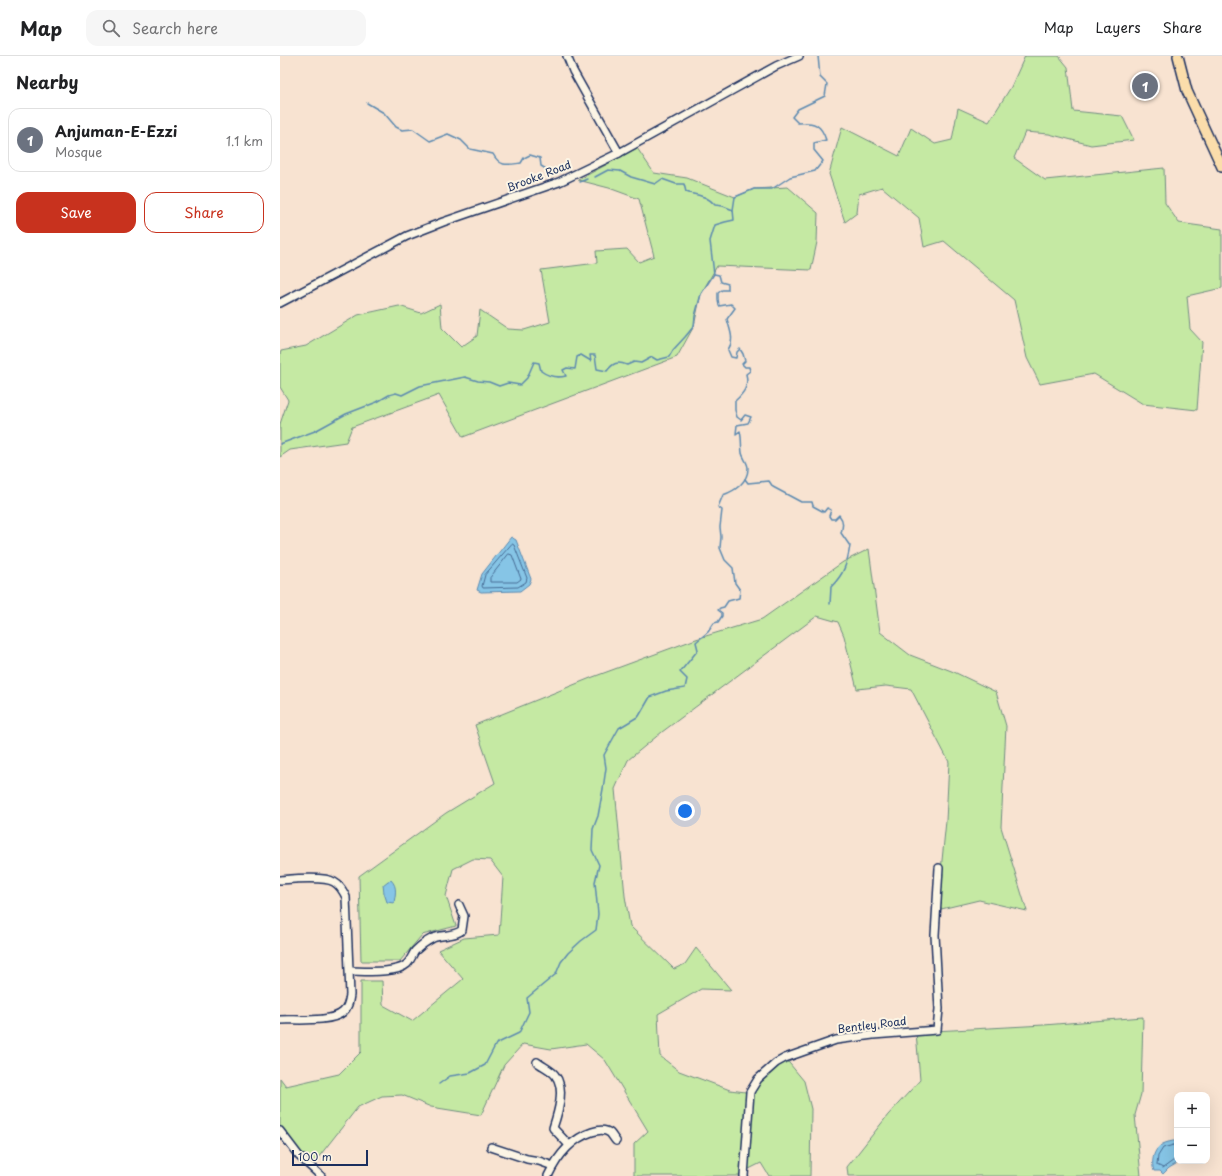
<!DOCTYPE html>
<meta charset="utf-8">
<style>
body{margin:0;font-family:"Playpen Sans",sans-serif;background:#f6f6f6;color:#202124}
.controls{position:absolute;right:12px;bottom:12px;display:grid;overflow:hidden;border-radius:8px;box-shadow:0 4px 16px #0002}
.controls button{width:36px;height:36px;display:grid;place-items:center;padding:0;border:0;border-bottom:1px solid #e0e0e0;background:#fff;color:#202124;font:20px sans-serif}
.scale{position:absolute;left:12px;bottom:10px;width:76px;box-sizing:border-box;padding-left:4px;border:2px solid #1b2f5e;border-top:0;font-size:11px;line-height:14px;white-space:nowrap;color:#1b2f5e;-webkit-text-stroke:3px #fcf5e5;paint-order:stroke}
.you{position:absolute;left:405px;top:755px;width:14px;height:14px;margin:-10px;border:3px solid #fff;border-radius:50%;background:#1a73e8;box-shadow:0 0 0 6px #1a73e833}
.badge{display:grid;place-items:center;width:26px;height:26px;border-radius:50%;background:#c8321e;color:#fff;font-size:13px;font-weight:700}
.pin{position:absolute;translate:-50% -50%;border:2px solid #fff;box-shadow:0 1px 4px #0006}
.list{margin:0;padding:0;list-style:none}
h2{display:flex;justify-content:space-between;align-items:center;height:52px;margin:0;padding:0 16px;font-size:17px}
h2 small{font-size:13px;font-weight:400;color:#757577}
.list li{display:grid;grid-template-columns:26px 1fr auto;gap:12px;align-items:center;box-sizing:border-box;height:64px;margin:0 8px 8px;padding:0 8px;border:1px solid #e0e0e0;border-radius:12px}
.list b{display:block;font-size:15px;white-space:nowrap}
.list p{margin:0;font-size:13px;white-space:nowrap;color:#757577}
.list em{font-size:13px;font-style:normal;color:#757577}
.actions{display:flex;gap:8px;padding:12px 16px}
.actions a{flex:1;padding:9px 0;border:1px solid #c8321e;border-radius:12px;text-align:center;font-size:14px;color:#c8321e}
.actions .main{background:#c8321e;color:#fff}
.icon{flex:none;width:22px;height:22px;fill:none;stroke:currentColor;stroke-width:2;stroke-linecap:round;stroke-linejoin:round}
.map{position:relative;flex:none;width:942px;height:1120px;overflow:hidden}
header{display:flex;align-items:center;gap:24px;box-sizing:border-box;height:56px;padding:0 20px;background:#fff;border-bottom:1px solid #e0e0e0}
header strong{font-size:19px}
nav{display:flex;gap:22px;margin-inline-start:auto;font-size:14px}
.search{width:280px;height:36px;background:#f6f6f6;display:flex;align-items:center;gap:10px;box-sizing:border-box;padding:0 14px;border-radius:12px;color:#757577;font-size:15px}
main{display:flex}
aside{flex:1;background:#fff}
.map>svg:first-child{display:block}
.green{fill:#c5e9a3;stroke:#708c80}
.water{fill:#86c5e6;stroke:#5b89b0}
.lines{fill:none;stroke-linecap:round;stroke-linejoin:round}
.shore{stroke:#466b94;stroke-width:1}
.stream{stroke:#5b89b0;stroke-width:1.5}
.minor-casing{stroke:#1b2f5e;stroke-width:10}
.major-casing{stroke:#1b2f5e;stroke-width:12}
.minor{stroke:#fcf5e5;stroke-width:7}
.major{stroke:#fbddab;stroke-width:9}
.labels{text-anchor:middle;stroke-width:4;stroke-linejoin:round;paint-order:stroke}
.street-label{font-size:11px;fill:#1b2f5e;stroke:#fcf5e5}
</style>
<header>
<strong>Map</strong>
<div class="search"><svg class="icon" aria-label="search" viewBox="0 0 24 24"><circle cx="10" cy="10" r="6"/><path d="M15 15l6 6"/></svg>Search here</div>
<nav><a>Map</a><a>Layers</a><a>Share</a></nav>
</header>
<main>
<aside>
<h2>Nearby<small></small></h2>
<ul class="list">
<li><span class="badge" style="background:#6b7280">1</span><div><b>Anjuman-E-Ezzi</b><p>Mosque</p></div><em>1.1 km</em></li>
</ul>
<div class="actions"><a class="main">Save</a><a>Share</a></div>
</aside>
<div class="map">
<svg width="942" height="1120" viewBox="0 0 942 1120">
<rect width="100%" height="100%" fill="#f8e3d1"/>
<filter id="ink" filterUnits="userSpaceOnUse"><feTurbulence type="fractalNoise" baseFrequency=".025" numOctaves="2"/><feDisplacementMap in="SourceGraphic" scale="8" xChannelSelector="R" yChannelSelector="G"/><feConvolveMatrix kernelMatrix="1 2 1 2 8 2 1 2 1" color-interpolation-filters="sRGB"/></filter>
<g filter="url(#ink)">
<g class="green">
<path d="M745 0H779L788 11 793 55 842 60 854 84 811 89 769 78 745 76 734 102 765 124 884 112 885 147 899 167 942 173V232L907 240 910 273 922 286 917 354 863 348 814 318 760 328 747 302 734 244 664 185 644 191 639 162 602 131 579 138 577 157 565 166 549 118 562 71 619 100 631 72 655 88 672 84 678 52 709 66 731 31Z"/>
<path d="M357 92 374 117 407 122 455 141 474 133 508 131 538 157 537 186 531 214 437 210 421 238 414 270 397 301 183 381 159 339 72 371 66 386 10 394 0 401V368L8 344 0 331V299L1 295 26 290 78 259 119 250 141 257 160 248 162 272 181 291 197 280 200 254 228 273 244 274 270 266 261 214 317 207 316 195 347 193 359 206 374 200 359 143 329 132 298 124Z"/>
<path d="M589 493 600 576 630 599 674 616 716 636 726 670 721 771 747 855 699 844 657 854 666 765 669 706 631 633 606 630 577 633 564 580 558 566 537 560 382 676 348 704 335 733 345 840 350 870 394 913 405 908 416 892 451 934 421 933 378 958 380 1000 399 1015 450 1034 473 1037 485 1018 505 1002 524 1025 531 1053 530 1120H489L481 1107 465 1115 464 1120H354V1088L368 1075 325 1004 306 988 271 993 243 988 224 1009 201 1059 151 1051 122 1039 102 1040 78 1051 30 1112 0 1075V1022L6 1030 59 1018 81 996V925H102L103 949 132 965 183 923 158 894 184 882 219 879 223 821 210 804 193 803 173 813 166 840 176 870 142 879 120 905H81L79 820 166 757 215 727 195 669 313 621 416 583 482 563 563 506Z"/>
<path d="M863 961 861 1038 855 1059 861 1120H568L567 1111 608 1059 640 1024 636 976 764 969Z"/>
</g>
<g class="water">
<path d="M231 481 236 484 251 523 249 528 240 535 201 536 197 534 202 518Z"/>
<path d="M111 824C118 831 115 839 114 847L107 846 104 837 103 829 108 825Z"/>
<path d="M893 1085H897V1105H901L889 1112 883 1118 880 1115H874C871 1107 873 1095 880 1090 883 1087 888 1086 893 1085Z"/>
</g>
<g class="lines">
<g class="shore">
<path d="M232 488 234 489 247 522 246 526 238 531 203 532 202 530 205 519Z"/>
<path d="M229 498 232 499 241 523 237 526H210V522Z"/>
<path d="M897 1088 883 1092 878 1100 877 1109 883 1112 897 1102"/>
</g>
<g class="stream">
<path d="M87 47 104 57 116 71 122 74 133 73 150 85 168 78 181 84 190 93 213 98C220 111 227 109 241 107L244 102 250 99 260 102 261 110 273 117"/>
<path d="M315 121 328 114 340 115 351 121 375 128 382 123 396 128H404L406 136C418 140 427 139 435 149L443 150 453 154"/>
<path d="M300 126 307 123"/>
<path d="M0 388 35 375 66 358 97 346 109 339 116 337 122 339 140 330 185 321 198 325 209 326 219 330 228 327 240 329 247 322 254 306 259 307 261 315C269 321 277 322 286 320L283 314 287 312 295 313 297 301 301 299 311 305 310 299H315L317 313 327 315C333 307 337 305 347 309L354 306 361 307 372 301 377 304 389 301 393 294 405 281 414 270 415 260 421 238 434 218"/>
<path d="M465 423 468 427 489 425 493 431 521 446H532L533 450 544 456 547 452 551 454 549 460 551 463H555L559 459C564 465 563 470 561 477L570 490C567 508 564 518 551 531L550 548"/>
<path d="M159 1028 170 1020 190 1017 205 1009 216 988 239 977 249 956 247 942 276 918 281 906 288 897 301 885 316 874 318 858 315 826 319 809 312 794 313 773 318 760 323 733 326 712 324 699 339 672 359 660 370 641 386 635 405 632 407 623 400 616 418 594 416 586 428 576 434 567 438 566 442 560V557L438 554 440 552 444 551 448 545 459 542 460 534 455 527 453 512 445 504 440 492 441 481 440 471 442 454 438 451 443 439C455 435 468 426 468 412 468 407 463 402 462 397 461 390 462 383 460 375L456 378 457 369 468 367 471 361 465 359 461 364 457 361 455 354V345C464 337 469 330 466 318L470 315 469 311H465L462 308 465 305 463 298 460 293 457 296 456 302 451 301 448 294C455 283 450 275 447 263L455 252 451 248 439 250 438 243V237L442 234H448V228L441 226 439 219 434 218 430 185 435 169 445 166 454 164 453 154 455 141 474 133H492L510 121 535 115 543 105 534 94V87L546 84C541 68 534 66 518 67L512 61 518 53 545 40 547 28 540 21 538 0"/>
</g>
<g class="minor-casing">
<g id="minor">
<path d="M287 0 293 15 339 97"/>
<path d="M0 247 127 180 163 166 279 126 339 97 496 10 519 0"/>
<path d="M0 824C13 823 44 820 54 826 60 829 63 835 66 841L70 939C69 946 68 952 63 956 51 967 15 963 0 964"/>
<path d="M70 915C84 915 116 918 127 908 131 904 132 899 135 895 140 890 147 885 153 882 162 878 174 881 182 874L184 860 179 849"/>
<path d="M257 1006C262 1010 271 1014 275 1019 286 1032 278 1057 273 1072L289 1089"/>
<path d="M0 1075 19 1100 41 1120"/>
<path d="M211 1091 247 1103 259 1105 273 1110"/>
<path d="M268 1120C277 1101 291 1083 312 1076 318 1074 325 1073 330 1077 332 1079 334 1083 336 1085"/>
<path d="M464 1120 470 1036 478 1023 496 1007 505 1002 556 984 593 979 657 974 659 953 655 879 659 812"/>
</g>
</g>
<g class="major-casing">
<path id="major" d="M898 0 907 35 942 111"/>
</g>
<use href="#minor" class="minor"/>
<use href="#major" class="major"/>
</g>
</g>
<g class="labels">
<g class="street-label">
<text transform="translate(259 120) rotate(-21)" y="4">Brooke Road</text>
<text transform="translate(592 969) rotate(-7)" y="4">Bentley Road</text>
</g>
</g>
</svg>
<div class="controls">
<button>+</button>
<button>−</button>
</div>
<div class="scale">100 m</div>
<div class="you"></div>
<div class="pin badge" style="left:865px;top:30px;background:#6b7280">1</div>
</div>
</main>
